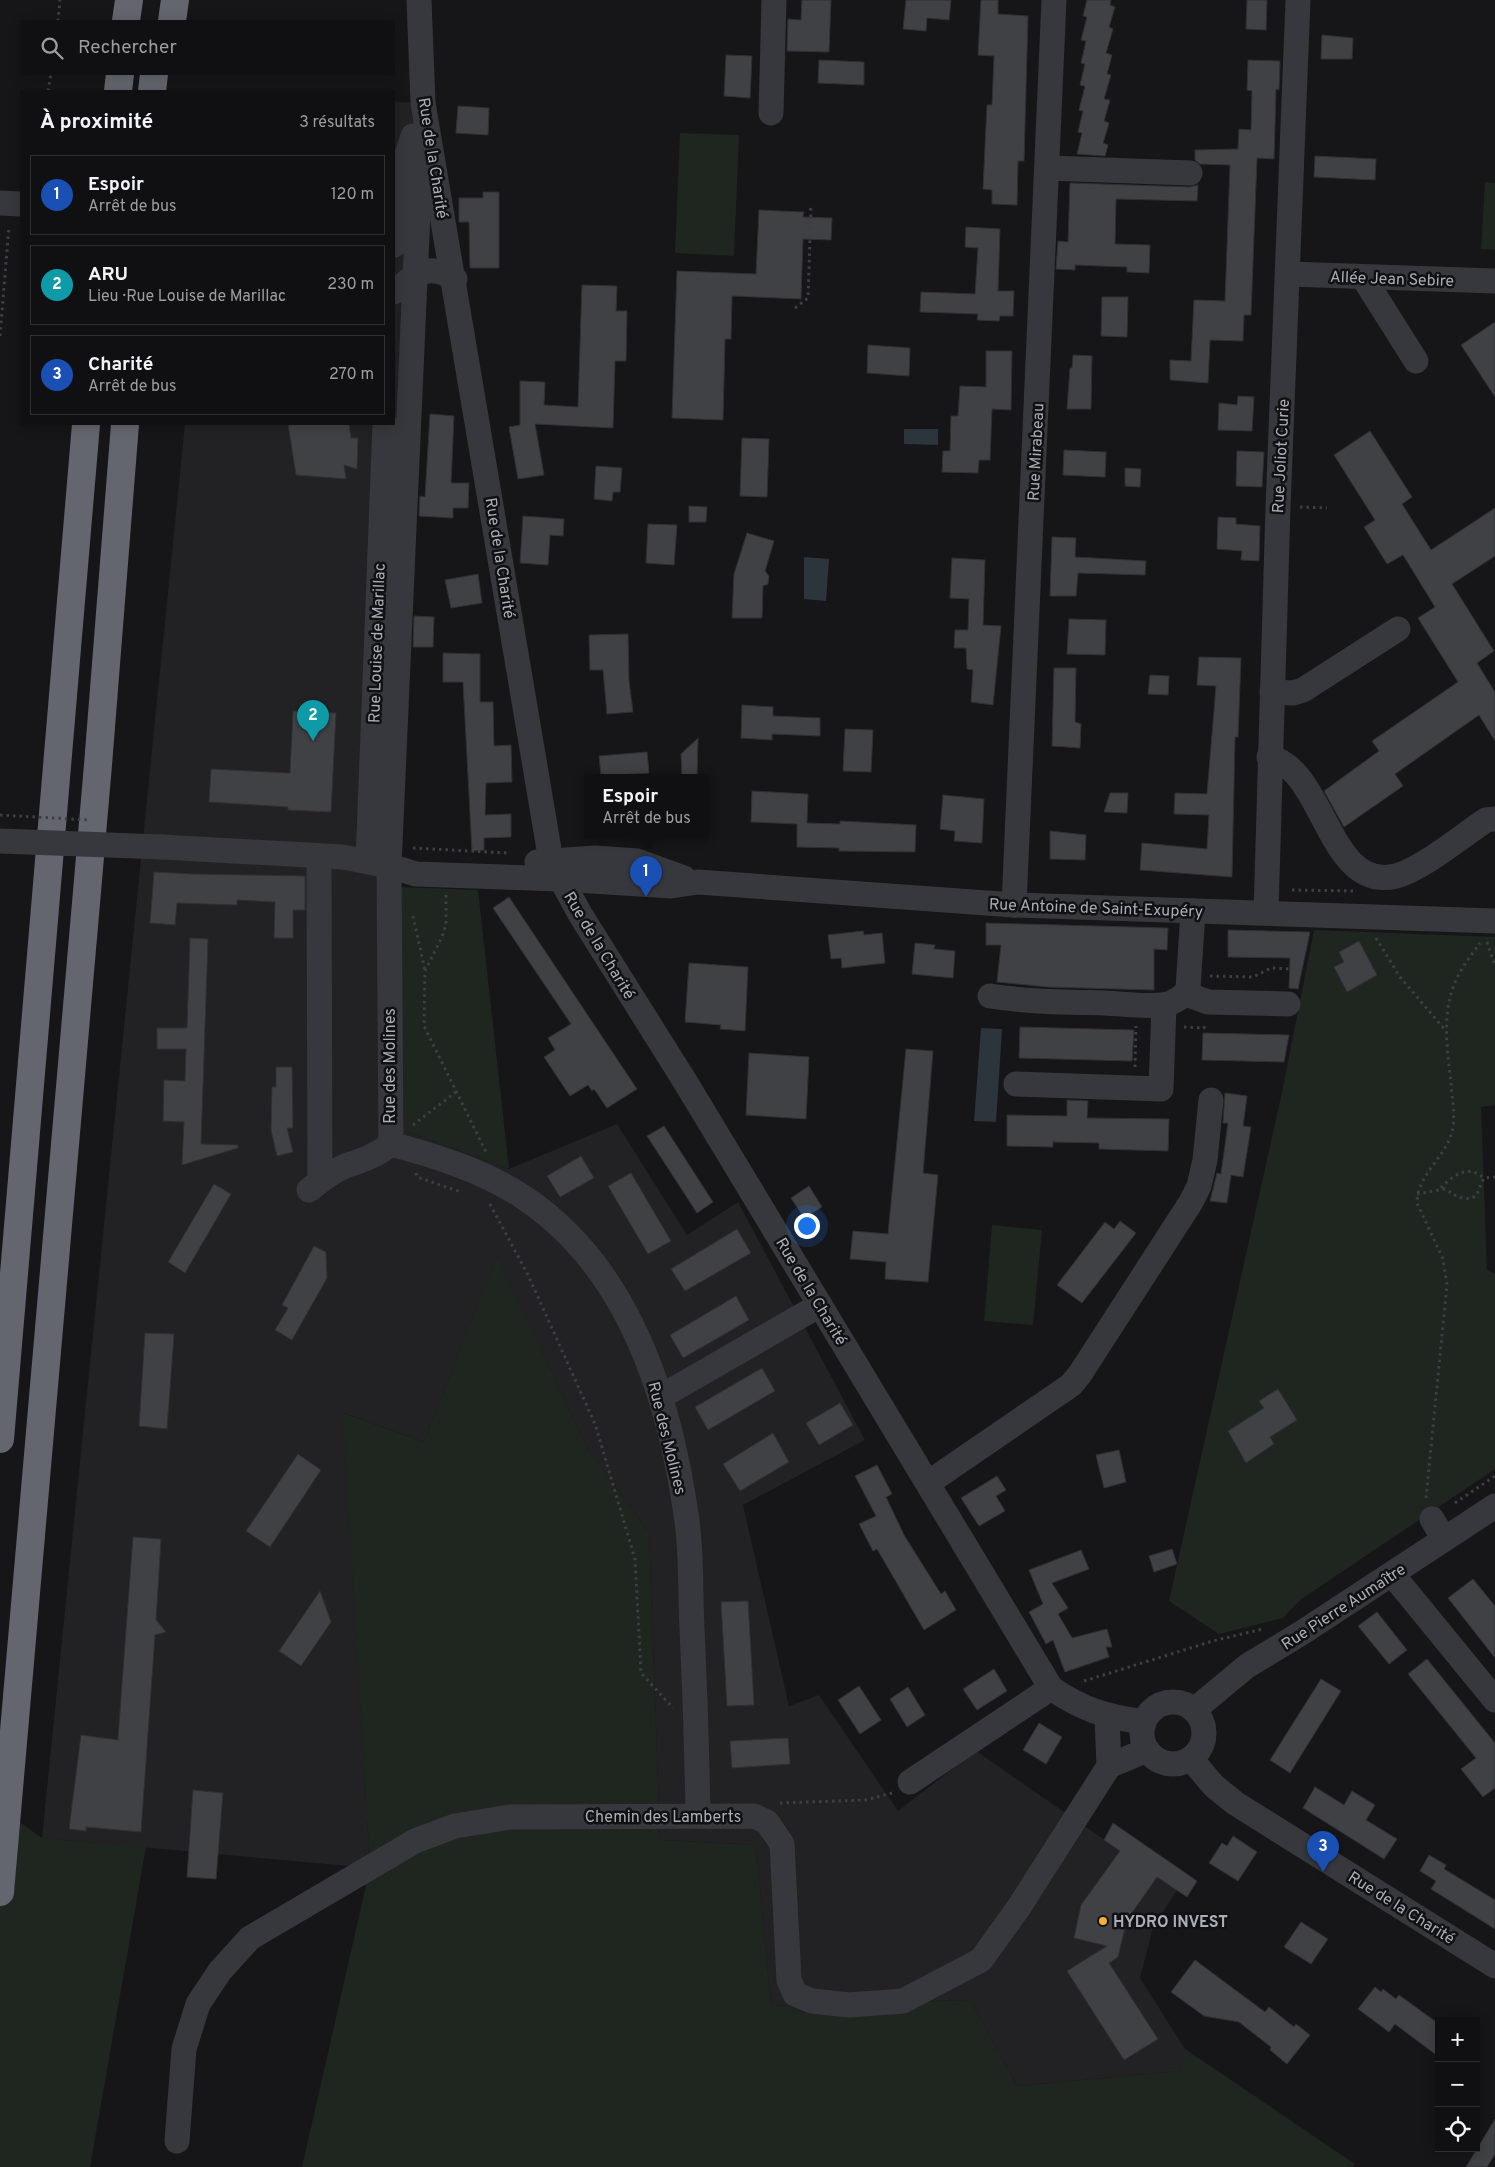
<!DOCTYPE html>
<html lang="fr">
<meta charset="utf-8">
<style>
body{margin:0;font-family:Overpass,sans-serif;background:#19191b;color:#f1f3f6}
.controls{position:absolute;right:15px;bottom:15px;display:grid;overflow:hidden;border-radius:0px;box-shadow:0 2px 12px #0003}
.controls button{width:45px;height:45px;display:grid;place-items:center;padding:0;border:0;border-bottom:1px solid #303032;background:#101012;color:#f1f3f6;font:25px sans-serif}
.you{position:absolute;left:806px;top:1225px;width:18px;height:18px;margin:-12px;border:4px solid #fff;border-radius:50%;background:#1a73e8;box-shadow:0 0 0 8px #1a73e833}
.badge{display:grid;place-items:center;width:32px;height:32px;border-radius:50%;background:#0b8043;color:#fff;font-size:16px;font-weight:700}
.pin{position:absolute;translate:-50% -41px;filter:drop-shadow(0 1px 2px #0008)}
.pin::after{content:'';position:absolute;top:26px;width:18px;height:15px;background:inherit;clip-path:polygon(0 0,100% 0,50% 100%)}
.popup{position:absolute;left:584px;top:774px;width:125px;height:65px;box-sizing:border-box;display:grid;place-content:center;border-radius:0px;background:#101012;filter:drop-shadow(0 1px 4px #0005);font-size:16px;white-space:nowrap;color:#9c9d9f}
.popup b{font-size:19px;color:#f1f3f6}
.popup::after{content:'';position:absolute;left:50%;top:100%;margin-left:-10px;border:10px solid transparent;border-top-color:#101012}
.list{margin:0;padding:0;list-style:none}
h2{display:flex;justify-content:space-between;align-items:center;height:65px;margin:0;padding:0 20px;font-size:21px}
h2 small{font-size:16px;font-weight:400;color:#9c9d9f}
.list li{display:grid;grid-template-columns:32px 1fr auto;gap:15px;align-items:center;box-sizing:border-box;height:80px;margin:0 10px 10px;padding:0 10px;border:1px solid #303032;border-radius:0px}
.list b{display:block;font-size:19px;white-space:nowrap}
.list p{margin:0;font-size:16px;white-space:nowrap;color:#9c9d9f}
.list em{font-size:16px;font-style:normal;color:#9c9d9f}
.icon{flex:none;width:28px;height:28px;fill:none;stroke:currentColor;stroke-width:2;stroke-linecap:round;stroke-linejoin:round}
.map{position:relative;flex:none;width:1495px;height:2167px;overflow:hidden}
.search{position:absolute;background:#101012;box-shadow:0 2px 12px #0003;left:20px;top:20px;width:375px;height:55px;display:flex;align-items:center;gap:12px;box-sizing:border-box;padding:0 18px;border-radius:0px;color:#9c9d9f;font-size:19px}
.panel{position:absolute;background:#101012;box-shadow:0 2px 12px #0003;left:20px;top:90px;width:375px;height:335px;border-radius:0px}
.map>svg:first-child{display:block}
.built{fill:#222225}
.green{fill:#1e261f}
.water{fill:#2c353c}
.building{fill:#404145;stroke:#303034}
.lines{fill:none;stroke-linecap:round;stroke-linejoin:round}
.path{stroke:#3d3f44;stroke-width:3;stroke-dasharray:2.5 4;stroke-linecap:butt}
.minor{stroke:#37383d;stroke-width:25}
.highway{stroke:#63666e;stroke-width:28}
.path-bridge{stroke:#3d3f44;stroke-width:3;stroke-dasharray:2.5 4;stroke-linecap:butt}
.minor-bridge{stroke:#37383d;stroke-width:25}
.poi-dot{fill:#f2b134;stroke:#111113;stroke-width:2}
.labels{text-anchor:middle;stroke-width:5;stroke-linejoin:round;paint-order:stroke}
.street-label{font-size:16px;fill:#a8adb8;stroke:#111113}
.poi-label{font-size:16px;font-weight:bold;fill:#a8adb8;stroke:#111113;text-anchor:start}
</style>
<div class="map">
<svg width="1495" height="2167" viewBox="0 0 1495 2167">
<rect width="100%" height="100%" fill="#161618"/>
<path class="built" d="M394 102 423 103 398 887 400 1129 509 1169 617 1124 687 1235 738 1202 865 1440 743 1505 789 1706 819 1695 898 1811 976 1751 1177 1890 1153 1928 1140 1978 1185 2049 1179 2071 1017 2086 970 2000 771 2006 756 1845 660 1840 649 1533 586 1446 497 1256 424 1442 344 1413 370 1868 42 1838 185 424H394Z"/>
<g class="green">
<path d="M680 133 739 135 734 256 675 253Z"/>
<path d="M1485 182 1495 183V250L1481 249Z"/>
<path d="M398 887 478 890 509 1169 400 1129Z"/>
<path d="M1314 930 1495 937V1105L1481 1107 1487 1270 1495 1274V1469L1300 1600 1283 1618 1219 1634 1169 1601 1282 1092Z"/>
<path d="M992 1225 1042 1230 1033 1325 984 1321Z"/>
<path d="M497 1255 586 1446 649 1533 660 1840 756 1845 771 2006 970 2000 1017 2086 1179 2071 1185 2049 1355 2164 1353 2167H302L370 1868 343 1413 424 1442Z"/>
<path d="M0 1808 42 1838 146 1847 90 2167H0Z"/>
</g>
<g class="water">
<path d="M904 429H938V445L904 444Z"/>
<path d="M804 557 829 559 826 601 804 599Z"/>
<path d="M981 1028 1002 1029 996 1122 974 1121Z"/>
</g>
<g class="building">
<path d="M802 0H831L829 52 787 51 788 19 801 20Z"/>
<path d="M906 0H951L949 20 927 18 926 31 903 29Z"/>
<path d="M981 0H998V14L1028 16 1024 161H1018L1017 205 992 204V190L983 189 987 105H992L994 56 978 55Z"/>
<path d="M1087 0H1111L1110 5 1115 7 1109 27 1113 29 1106 53 1112 55 1107 74 1111 75 1104 99 1110 100 1104 121 1109 123 1103 143 1108 145 1105 156 1077 154 1082 133 1078 132 1083 111 1079 110 1085 86 1080 85 1085 64 1081 63 1086 41 1081 40 1087 17 1083 16Z"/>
<path d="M1247 0H1267L1266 30 1246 29Z"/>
<path d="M1322 35 1353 38 1352 59H1321Z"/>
<path d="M726 55 752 56 750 98 724 96Z"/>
<path d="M819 60 864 62V85L818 83Z"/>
<path d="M1248 60 1280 61 1279 90 1276 89 1274 159 1257 158 1251 315H1244L1243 341 1210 340 1208 383 1170 380V360L1191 361 1194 300 1225 301 1230 165 1200 164 1195 160V150L1238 149 1239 129 1251 130 1252 91 1247 90Z"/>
<path d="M458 106 489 108 488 135 456 133Z"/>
<path d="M1315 156 1376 159 1375 180 1314 177Z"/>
<path d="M1070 183 1190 187 1198 185 1197 201 1116 199 1115 244 1150 245 1149 273 1127 272V267L1075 265V270L1056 269 1058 241 1068 242Z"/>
<path d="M483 192H499V268H470L469 222H459V198H483Z"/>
<path d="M759 210 804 212 803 217 832 218 831 240 803 239 801 299 732 296 731 339H725L723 420 672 418 677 271 756 274Z"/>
<path d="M966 227 1000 229 998 291H1014L1013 316H1000L999 321 977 320 978 314 920 312 921 292 975 294 978 248 965 247Z"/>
<path d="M582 285 617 286 616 311H627L626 361H615L613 428 535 424 544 475 518 479 509 427 520 425V381L545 382 544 405 578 407Z"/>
<path d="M1102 297H1128L1127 337 1101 336Z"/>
<path d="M1495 322V397L1461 345Z"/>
<path d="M868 345 910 348 909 376 867 373Z"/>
<path d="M986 351H1012L1011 410 992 409 990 460H979L978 473 942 472 943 451H950L951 416H958L960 386 986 387Z"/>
<path d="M1073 355 1092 356 1091 409H1067L1070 368H1072Z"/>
<path d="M1238 396 1254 397 1252 431 1218 430 1219 403 1237 405Z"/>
<path d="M430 414 454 416 451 483H469L468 508H453V518L419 516 420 496 425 497Z"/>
<path d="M288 424H349L351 438H358L357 469 344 465 346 479 296 475Z"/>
<path d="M1370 431 1412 497 1402 504 1431 550 1495 508V556L1452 584 1494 651 1477 663 1495 692V741L1479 715 1395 774 1403 786 1344 827 1324 791 1379 751 1372 741 1458 682 1418 618 1435 607 1403 555 1387 564 1364 527 1375 520 1334 455Z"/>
<path d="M742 438 769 439 767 497 740 496Z"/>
<path d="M1064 450 1106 452 1105 477 1063 475Z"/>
<path d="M1237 451 1264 452 1262 487 1236 486Z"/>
<path d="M596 466 622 468 620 492H613L612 501 594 499Z"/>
<path d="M1125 468 1141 469 1140 487 1125 486Z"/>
<path d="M689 506 707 507 706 522H689Z"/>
<path d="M523 516 564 519 563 536 550 535 548 565 520 563Z"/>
<path d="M1218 517 1236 518V524L1260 526 1259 561 1241 560 1242 551 1217 549Z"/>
<path d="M648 524 677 525 674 565 646 563Z"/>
<path d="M747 533 774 541 765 571 769 576 768 584 763 586 762 618H732L734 574Z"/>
<path d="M1052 537 1076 538 1075 557 1146 561 1145 575 1078 573 1076 596H1050Z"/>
<path d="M952 558 985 560 983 625 1001 626 993 705 971 702 973 670 967 669 966 648H954L955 630H968L969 599 950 598Z"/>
<path d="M478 574 482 603 451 608 445 580Z"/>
<path d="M414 616 434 617 433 647H413Z"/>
<path d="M1069 619 1106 620 1105 655 1067 654Z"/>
<path d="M628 634 629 681 633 712 607 714 603 670H590L589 635Z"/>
<path d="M443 653 480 654V702H493L494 746 511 745 512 782 486 783 485 815 511 814V837L484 838V850L472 851 463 682H443Z"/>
<path d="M1199 657 1241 658 1238 737H1235L1232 877 1140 870 1142 843 1207 849 1209 815 1174 814 1175 793 1207 794 1216 686 1197 685Z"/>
<path d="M1054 668H1076L1075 722 1081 724 1080 748 1052 746Z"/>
<path d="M1150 675 1169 676 1168 695 1148 694Z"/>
<path d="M742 705 773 707V716L820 718V736L772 734V740L741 738Z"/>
<path d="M293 711 336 713 331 812 288 810V807L209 802 211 769 290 773Z"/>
<path d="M845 729 873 730 871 772 843 771Z"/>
<path d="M698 738 697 778H682L681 754Z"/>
<path d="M647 752 649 773 601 776 599 756Z"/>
<path d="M752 791 808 794 807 823 840 824V821L916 825 915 852 839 851V848L797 847V824L751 822Z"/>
<path d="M1110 793H1128L1127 813 1104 812Z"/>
<path d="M943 795 984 799 982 843 954 841 955 831 940 829Z"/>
<path d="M1050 831 1086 835 1085 860 1050 859Z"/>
<path d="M154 872 192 874 305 876V910H293V938H274L275 902 237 900V905L177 903 175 925 150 923Z"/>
<path d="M509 897 637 1089 607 1108 594 1089 592 1091 588 1085 570 1096 544 1057 555 1050 548 1038 571 1024 493 908Z"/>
<path d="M986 923 1168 928 1167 950 1154 949V990L1048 987 997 982 1001 945H986Z"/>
<path d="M1228 930 1310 932 1298 989 1289 988 1290 958 1228 957Z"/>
<path d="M863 931 864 935 882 933 885 963 842 968 841 958 831 959 828 935Z"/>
<path d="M190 938 208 939 201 1144 238 1145V1148L182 1165 184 1122 163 1121 164 1080 185 1081 186 1049H157V1028H187Z"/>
<path d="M1359 941 1377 975 1347 992 1334 967 1344 962 1339 952Z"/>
<path d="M915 943 935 945 934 949 955 951 953 978 912 974Z"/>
<path d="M689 963 748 967 745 1031 720 1029 721 1025 685 1022Z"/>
<path d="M1020 1027 1134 1030 1132 1061 1019 1058Z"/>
<path d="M1203 1033 1289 1035 1284 1062 1202 1060Z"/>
<path d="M906 1049 933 1051 923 1173 938 1175 928 1282 885 1279 886 1262 850 1259 853 1231 888 1234Z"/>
<path d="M749 1053 809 1057 806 1119 746 1115Z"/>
<path d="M276 1067H292L293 1128H287L293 1152 277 1156 271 1130 272 1087H276Z"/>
<path d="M1225 1093 1247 1096 1243 1126 1251 1127 1243 1177 1231 1175 1227 1203 1210 1201 1217 1173 1221 1174 1228 1123H1223Z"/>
<path d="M1067 1100 1088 1101 1087 1118 1169 1119 1168 1151 1099 1149V1143L1053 1142V1147L1007 1146V1115L1067 1116Z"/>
<path d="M664 1126 713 1202 697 1213 647 1136Z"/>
<path d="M581 1156 594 1178 560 1197 547 1176Z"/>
<path d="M631 1173 671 1241 648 1254 608 1186Z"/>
<path d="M214 1184 231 1194 185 1273 168 1262Z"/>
<path d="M809 1186 822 1207 804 1218 791 1198Z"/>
<path d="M1120 1221 1136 1233 1082 1303 1057 1285 1105 1222 1114 1229Z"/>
<path d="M737 1229 751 1253 685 1291 671 1269Z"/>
<path d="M314 1246 326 1252 327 1278 292 1340 275 1330 288 1308 282 1305Z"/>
<path d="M736 1296 749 1320 683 1358 670 1335Z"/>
<path d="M145 1333 174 1334 167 1429 139 1426Z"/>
<path d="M762 1368 775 1391 708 1430 695 1407Z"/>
<path d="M1278 1389 1297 1420 1270 1437 1274 1444 1246 1463 1228 1431 1264 1408 1259 1401Z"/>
<path d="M840 1403 853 1425 819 1445 806 1423Z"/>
<path d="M773 1433 789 1462 740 1491 723 1464Z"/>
<path d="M1119 1450 1126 1482 1104 1488 1096 1455Z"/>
<path d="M298 1454 321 1470 270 1547 246 1531Z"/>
<path d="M877 1465 892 1494 886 1497 904 1535 941 1594 945 1591 956 1610 924 1630 877 1549 873 1551 859 1524 876 1516 855 1476Z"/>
<path d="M997 1476 1006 1490 996 1496 1005 1511 979 1526 961 1498Z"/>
<path d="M133 1537 161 1539 156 1620 166 1632 155 1635 141 1832 86 1827V1831L69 1829 81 1735 118 1740V1738Z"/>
<path d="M1172 1549 1177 1564 1154 1572 1149 1556Z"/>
<path d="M1081 1550 1089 1569 1052 1583 1068 1608 1058 1614 1072 1638 1107 1629 1112 1647H1106L1109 1657 1065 1672 1053 1640 1046 1644 1029 1612 1043 1604 1029 1570Z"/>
<path d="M1473 1579 1495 1606V1658L1448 1598Z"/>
<path d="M320 1591 331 1622 301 1666 279 1651Z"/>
<path d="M748 1601 754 1705 727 1706 721 1602Z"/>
<path d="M1377 1612 1407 1650 1389 1664 1358 1626Z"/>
<path d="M1427 1659 1495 1743V1788L1483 1797 1461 1769 1476 1758 1408 1674Z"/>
<path d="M994 1669 1007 1691 977 1710 963 1689Z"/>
<path d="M1321 1679 1341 1691 1290 1773 1270 1760Z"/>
<path d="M859 1686 881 1720 860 1734 838 1700Z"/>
<path d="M908 1687 925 1715 907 1727 890 1699Z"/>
<path d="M1039 1723 1062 1737 1046 1764 1023 1750Z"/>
<path d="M788 1738 790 1764 732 1768 730 1741Z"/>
<path d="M1315 1787 1344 1805 1352 1791 1375 1805 1366 1820 1397 1839 1384 1859 1303 1808Z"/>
<path d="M193 1790 223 1793 216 1879 187 1877Z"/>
<path d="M1113 1823 1197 1881 1187 1897 1157 1877 1127 1920 1118 1957 1109 1963 1158 2039 1124 2060 1067 1971 1107 1946 1074 1938 1081 1905 1120 1851 1104 1840Z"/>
<path d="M1233 1836 1257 1852 1238 1881 1209 1863 1222 1843 1227 1846Z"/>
<path d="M1429 1855 1446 1865 1444 1869 1495 1900V1929L1431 1889 1436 1881 1420 1871Z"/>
<path d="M1301 1922 1328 1939 1311 1964 1284 1947Z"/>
<path d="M1195 1960 1265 2012 1269 2007 1294 2027 1296 2024 1310 2035 1287 2064 1270 2050 1271 2047 1239 2022 1204 2016 1171 1992Z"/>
<path d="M1375 1987 1381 1992 1383 1989 1396 1999 1399 1995 1439 2024V2057L1395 2024 1389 2032 1358 2009Z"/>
<path d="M1495 2119V2154L1487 2167H1466Z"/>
</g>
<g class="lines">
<g class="path">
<path d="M58 21 60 0"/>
<path d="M48 91 51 74"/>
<path d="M795 308 808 298 811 210 809 206"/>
<path d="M0 336 9 226"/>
<path d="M1300 507 1327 508"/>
<path d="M413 848 507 853"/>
<path d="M1292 890 1353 891"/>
<path d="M446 895V924L442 937 425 971 424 1026 486 1152"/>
<path d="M413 916 425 970"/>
<path d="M1376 938 1400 977 1446 1031"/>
<path d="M1487 942 1495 966"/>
<path d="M1210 976 1253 977 1271 968 1293 969"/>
<path d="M1184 1027 1204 1028 1205 1024"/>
<path d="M1135 1067 1136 1026"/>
<path d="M413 1125 456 1092"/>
<path d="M416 1173 417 1177 461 1192"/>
<path d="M1441 1188C1453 1175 1468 1164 1484 1178"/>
<path d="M1417 1194 1445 1189C1457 1196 1462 1202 1476 1196L1484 1178 1495 1177"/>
<path d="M490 1204 528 1275 595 1424 635 1559 641 1673 673 1708"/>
<path d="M1426 1498 1447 1284 1443 1259 1417 1203C1417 1175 1445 1158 1452 1132 1456 1117 1452 1099 1451 1083 1447 1048 1441 1011 1457 978 1463 966 1472 954 1480 943"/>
<path d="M1455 1503 1495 1476"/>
<path d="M1084 1681 1213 1641 1263 1629"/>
<path d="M780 1803 866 1800 892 1793"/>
</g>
<g class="minor">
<path d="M419 0 423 103 551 861 580 914 686 1083 1051 1688C1083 1710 1107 1717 1144 1722"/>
<path d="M771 113 774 0"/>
<path d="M1048 168 1190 173"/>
<path d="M0 203 21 204"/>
<path d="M394 245 399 179 413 136"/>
<path d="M1289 274 1495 281"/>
<path d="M1363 277 1416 361"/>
<path d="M394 292C415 275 428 261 455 279"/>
<path d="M1272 692 1293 693 1303 690 1398 629"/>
<path d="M1269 757C1325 769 1328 893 1396 876 1422 869 1462 836 1486 820L1495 819"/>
<path d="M162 847 343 857 389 866 416 874 560 879 671 886 698 882 1014 905 1495 921"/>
<path d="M319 856 320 1181"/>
<path d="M368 861 385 424"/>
<path d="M537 862 595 858 637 861 684 878"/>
<path d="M1014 905 1054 0"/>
<path d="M1266 913 1278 507 1298 0"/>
<path d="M1186 994 1208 1002 1288 1004"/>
<path d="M990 996C1028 1002 1066 1002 1105 1003 1124 1004 1144 1007 1163 1005 1171 1004 1184 997 1188 989L1193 911"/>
<path d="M1016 1084 1161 1089 1164 1005"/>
<path d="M391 1144 389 866 421 145"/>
<path d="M391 1144C436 1156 484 1171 523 1197 628 1266 669 1396 686 1514 692 1551 690 1590 692 1628 695 1691 697 1753 698 1816"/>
<path d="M309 1190C320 1181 332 1172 345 1166 363 1160 376 1156 391 1144"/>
<path d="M662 1396 820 1305"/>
<path d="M928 1483 1071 1385 1080 1374 1191 1202 1199 1186 1205 1160 1211 1100"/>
<path d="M1432 1519 1444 1539"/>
<path d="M1392 1574 1495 1700"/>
<circle cx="1173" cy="1733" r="31"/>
<path d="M1194 1710 1247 1666 1303 1632 1495 1506"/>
<path d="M1107 1717 1109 1766"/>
<path d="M1191 1759 1214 1786 1235 1803 1495 1966"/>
<path d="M910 1782 1051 1688"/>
<path d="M177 2141 184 2049 198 2004 220 1971 250 1938 415 1841 455 1826 510 1817 754 1816 767 1822 782 1844 789 1980 795 1994 812 2001 849 2005 903 2001 981 1960 1019 1907 1109 1766 1147 1750"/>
</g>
<g class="highway">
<path d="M126 21 129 0"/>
<path d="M172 21 175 0"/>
<path d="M118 91 120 74"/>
<path d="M152 91 154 74"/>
<path d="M0 1439 86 424"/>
<path d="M0 1892 98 765 125 424"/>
</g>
<path class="path-bridge" d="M0 815 87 820"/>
<path class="minor-bridge" d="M0 841 162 847"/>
</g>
<circle class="poi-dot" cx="1103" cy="1921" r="5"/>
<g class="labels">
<g class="street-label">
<text transform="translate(434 158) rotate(81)" y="6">Rue de la Charité</text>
<text transform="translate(1392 278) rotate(2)" y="6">Allée Jean Sebire</text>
<text transform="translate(1035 452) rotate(-87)" y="6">Rue Mirabeau</text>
<text transform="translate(1280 456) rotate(-87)" y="6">Rue Joliot Curie</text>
<text transform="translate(501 558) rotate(81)" y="6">Rue de la Charité</text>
<text transform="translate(376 643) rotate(-88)" y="6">Rue Louise de Marillac</text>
<text transform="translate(1096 907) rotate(2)" y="6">Rue Antoine de Saint-Exupéry</text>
<text transform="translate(600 945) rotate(59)" y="6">Rue de la Charité</text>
<text transform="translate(389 1066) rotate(-90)" y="6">Rue des Molines</text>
<text transform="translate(812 1291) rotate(59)" y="6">Rue de la Charité</text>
<text transform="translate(668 1438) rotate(76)" y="6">Rue des Molines</text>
<text transform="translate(1343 1606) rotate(-33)" y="6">Rue Pierre Aumaître</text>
<text x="663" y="1822">Chemin des Lamberts</text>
<text transform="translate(1402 1907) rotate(32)" y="6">Rue de la Charité</text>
</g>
<g class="poi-label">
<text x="1113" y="1927">HYDRO INVEST</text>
</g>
</g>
</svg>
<div class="controls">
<button>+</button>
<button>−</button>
<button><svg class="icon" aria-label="locate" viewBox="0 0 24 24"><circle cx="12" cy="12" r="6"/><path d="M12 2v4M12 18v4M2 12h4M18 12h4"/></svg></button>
</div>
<div class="you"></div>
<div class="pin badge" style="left:646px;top:897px;background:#1a4fb4">1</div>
<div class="popup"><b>Espoir</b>Arrêt de bus</div>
<div class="pin badge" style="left:313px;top:741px;background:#0f9aa8">2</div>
<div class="pin badge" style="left:1323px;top:1872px;background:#1a4fb4">3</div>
<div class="search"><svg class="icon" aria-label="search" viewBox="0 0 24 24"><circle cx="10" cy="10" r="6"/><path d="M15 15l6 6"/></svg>Rechercher</div>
<section class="panel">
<h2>À proximité<small>3 résultats</small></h2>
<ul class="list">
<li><span class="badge" style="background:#1a4fb4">1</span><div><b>Espoir</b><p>Arrêt de bus</p></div><em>120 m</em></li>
<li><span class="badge" style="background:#0f9aa8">2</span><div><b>ARU</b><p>Lieu · Rue Louise de Marillac</p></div><em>230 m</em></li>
<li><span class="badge" style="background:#1a4fb4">3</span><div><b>Charité</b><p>Arrêt de bus</p></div><em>270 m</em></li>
</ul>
</section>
</div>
